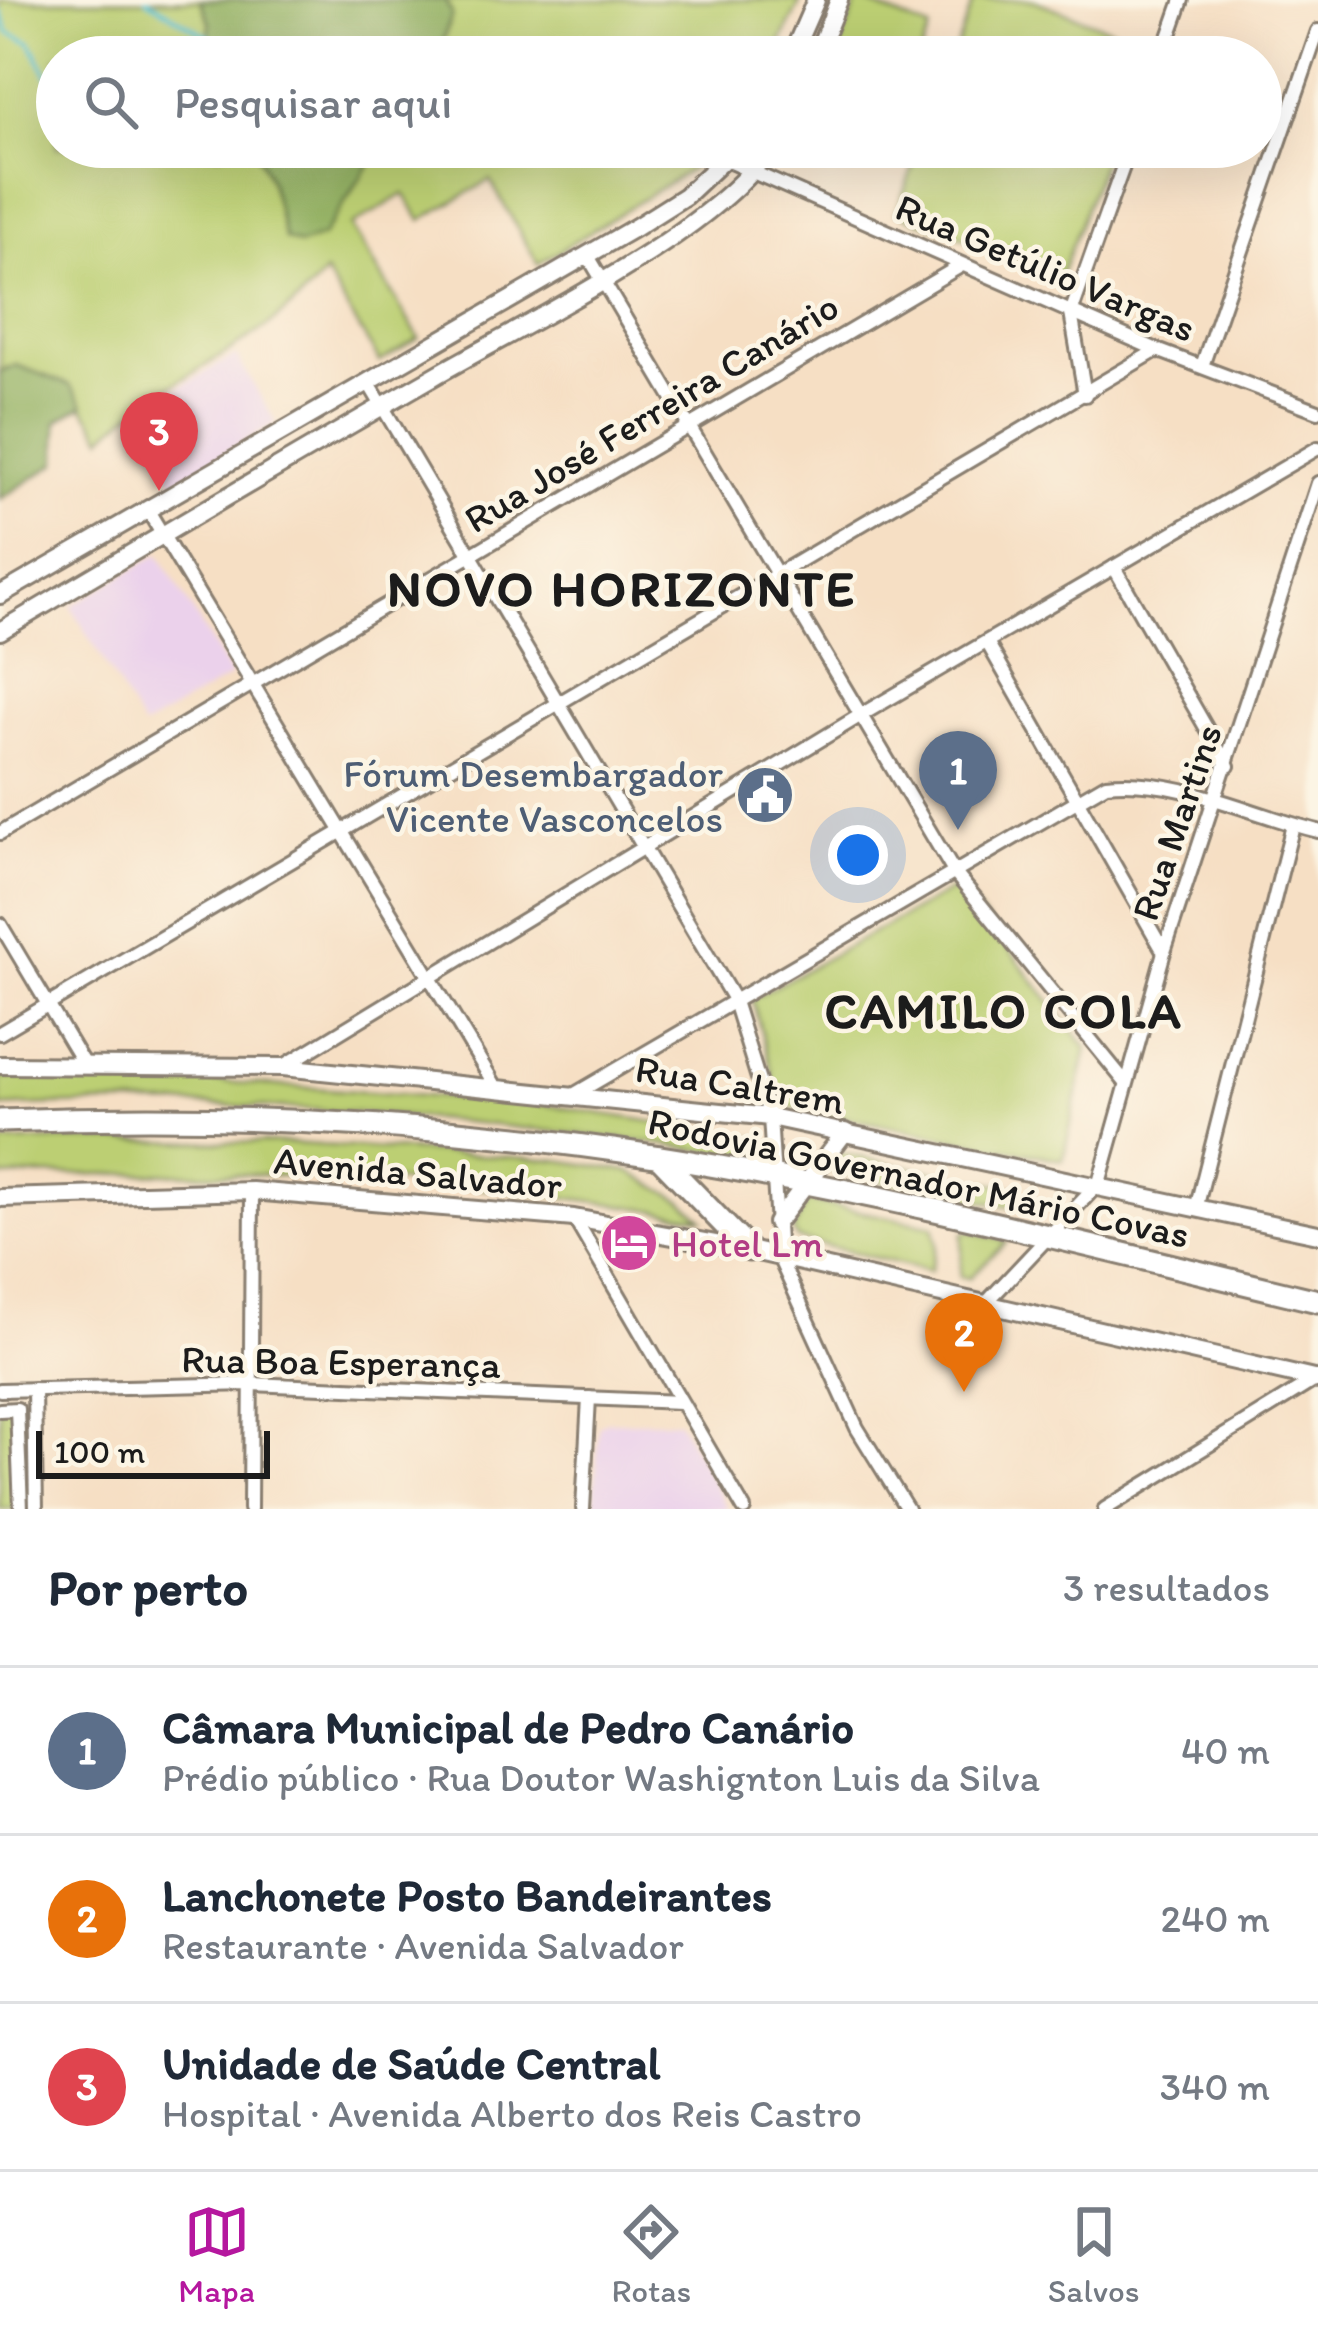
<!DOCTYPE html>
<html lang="pt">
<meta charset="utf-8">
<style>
body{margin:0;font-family:Itim,sans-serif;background:#f6f6f7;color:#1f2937}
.scale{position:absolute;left:36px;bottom:30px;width:234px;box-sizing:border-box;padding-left:12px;border:6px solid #1c1c1c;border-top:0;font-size:33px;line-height:42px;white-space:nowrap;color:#1c1c1c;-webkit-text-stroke:9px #fcf5e5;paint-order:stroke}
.you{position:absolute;left:858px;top:855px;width:42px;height:42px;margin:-30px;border:9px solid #fff;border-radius:50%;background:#1a73e8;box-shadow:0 0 0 18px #1a73e833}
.badge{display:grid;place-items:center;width:78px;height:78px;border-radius:50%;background:#b5179e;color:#fff;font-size:39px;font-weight:700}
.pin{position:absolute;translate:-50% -99px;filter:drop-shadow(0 3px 6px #0008)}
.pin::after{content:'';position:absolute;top:63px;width:42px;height:36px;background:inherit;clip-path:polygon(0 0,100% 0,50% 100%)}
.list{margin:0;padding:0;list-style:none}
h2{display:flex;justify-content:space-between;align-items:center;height:156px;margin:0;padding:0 48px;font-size:51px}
h2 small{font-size:39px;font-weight:400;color:#747a83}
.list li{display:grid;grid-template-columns:78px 1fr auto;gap:36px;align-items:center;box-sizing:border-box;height:168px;padding:0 48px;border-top:3px solid #e0e1e3}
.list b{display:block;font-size:45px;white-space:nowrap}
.list p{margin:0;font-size:39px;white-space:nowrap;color:#747a83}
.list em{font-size:39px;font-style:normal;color:#747a83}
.icon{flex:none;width:66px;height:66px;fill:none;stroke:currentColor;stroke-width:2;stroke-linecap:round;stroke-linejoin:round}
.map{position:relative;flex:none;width:1318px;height:1509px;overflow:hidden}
.search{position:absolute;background:#fff;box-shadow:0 12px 48px #0002;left:36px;right:36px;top:36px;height:132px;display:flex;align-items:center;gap:30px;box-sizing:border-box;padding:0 42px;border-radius:66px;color:#747a83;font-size:45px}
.sheet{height:660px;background:#fff}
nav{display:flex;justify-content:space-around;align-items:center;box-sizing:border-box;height:168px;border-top:3px solid #e0e1e3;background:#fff;font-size:33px;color:#747a83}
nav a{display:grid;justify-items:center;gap:6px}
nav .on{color:#b5179e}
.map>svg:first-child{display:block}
.built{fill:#ebd1eb}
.green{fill:#bccf73;stroke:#6c7648;stroke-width:3}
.forest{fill:#95b265;stroke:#586740;stroke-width:3}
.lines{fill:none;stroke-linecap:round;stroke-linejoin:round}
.stream{stroke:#54c0ce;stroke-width:4.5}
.street-casing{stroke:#897e70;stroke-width:18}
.secondary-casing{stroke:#897e70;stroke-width:22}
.highway-casing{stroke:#897e70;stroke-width:27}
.street{stroke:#fff;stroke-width:12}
.secondary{stroke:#fff;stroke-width:16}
.highway{stroke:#fff;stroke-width:21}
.labels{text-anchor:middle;stroke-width:9;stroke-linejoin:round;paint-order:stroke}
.street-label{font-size:39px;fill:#1c1c1c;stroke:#fcf5e5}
.service-label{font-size:39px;fill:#4e5e75;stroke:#fcf5e5;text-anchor:end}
.hotel-label{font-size:39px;fill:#b23c85;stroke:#fcf5e5;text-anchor:start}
.district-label{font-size:51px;font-weight:bold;letter-spacing:3px;fill:#1c1c1c;stroke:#fcf5e5}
</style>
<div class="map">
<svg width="1318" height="1509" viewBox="0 0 1318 1509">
<rect width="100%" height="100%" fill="#fcf5e5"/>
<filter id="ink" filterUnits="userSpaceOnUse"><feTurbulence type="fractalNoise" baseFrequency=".00833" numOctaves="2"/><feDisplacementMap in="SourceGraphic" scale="24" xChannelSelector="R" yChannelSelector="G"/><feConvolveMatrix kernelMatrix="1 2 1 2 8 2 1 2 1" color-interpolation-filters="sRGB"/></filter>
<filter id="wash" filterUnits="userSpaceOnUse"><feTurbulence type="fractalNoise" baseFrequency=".004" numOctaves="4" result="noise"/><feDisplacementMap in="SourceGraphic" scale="48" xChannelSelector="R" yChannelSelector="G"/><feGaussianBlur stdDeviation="2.7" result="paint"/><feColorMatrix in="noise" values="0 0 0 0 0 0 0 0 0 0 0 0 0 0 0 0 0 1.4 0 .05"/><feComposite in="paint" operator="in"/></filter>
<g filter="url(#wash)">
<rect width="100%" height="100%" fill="#f6dfc4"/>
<g class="built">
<path d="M236 355 276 423 174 483 133 413Z"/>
<path d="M159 554 231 676 143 728 71 606Z"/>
<path d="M607 1421H678L728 1509H594L599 1426Z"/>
</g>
<g class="green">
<path d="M0 0H200L210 22 208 57H57V147L221 153 222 147H254L270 181 285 238 358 178 381 147H716L707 159 538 264 490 180 421 220 404 194 351 226 419 338 380 362 325 273C264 347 170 373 103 437 74 389 62 383 7 367L0 373Z"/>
<path d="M445 0H801L774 57H437L452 14Z"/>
<path d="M858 0 930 29 919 57H836Z"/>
<path d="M974 0H1033L1146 42 1141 57H953Z"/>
<path d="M920 147H1108L1061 274 896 213Z"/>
<path d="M959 886 1087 1048 1063 1160 781 1105 752 999Z"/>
<path d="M98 1073 540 1104 757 1138 760 1157 756 1161C679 1144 599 1136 521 1128 348 1108 174 1099 0 1107V1078Z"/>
<path d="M65 1140 287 1143 558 1160 628 1171 683 1201 702 1218C469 1177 237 1167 0 1177V1143Z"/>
<path d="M838 1153 1016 1188 1018 1208 825 1170Z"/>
<path d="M807 1201 933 1226 937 1244 930 1271 797 1239 793 1231Z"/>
<path d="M970 1231 1007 1242 969 1278 960 1277 963 1233Z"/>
<path d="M26 1398 31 1509H0V1400Z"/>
</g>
<g class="forest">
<path d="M200 0H445L452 14 437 57H208L210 23Z"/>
<path d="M254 147H381L322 237 300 245 285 239 270 181Z"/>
<path d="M16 365 70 385 84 405 57 421V463L0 499V373Z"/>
</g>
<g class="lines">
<g class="stream">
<path d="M147 0 209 37"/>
<path d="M0 11 9 33 30 42 57 92"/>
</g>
</g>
</g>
<g filter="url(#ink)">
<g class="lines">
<g class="street-casing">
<g id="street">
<path d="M1162 57 1182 0"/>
<path d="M728 161 1157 350 1318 411"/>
<path d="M588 256 954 872 1126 1083"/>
<path d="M1202 366 1318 31"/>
<path d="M368 382 733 998 770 1117 779 1257 857 1428 907 1509"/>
<path d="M1085 395 1071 313 1130 147"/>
<path d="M147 509 496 1087"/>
<path d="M1114 567 1228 766"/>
<path d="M987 642 1164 952"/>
<path d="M0 833 962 265"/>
<path d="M0 924 83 1063"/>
<path d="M0 1033 1157 350"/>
<path d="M284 1066 861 715 1318 448"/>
<path d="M575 1094 1106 784C1176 776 1251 815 1318 831"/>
<path d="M1197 1205 1293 825"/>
<path d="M574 1218 744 1509"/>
<path d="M986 1303 1099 1183 1164 952 1318 483"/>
<path d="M34 1389 36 1509"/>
<path d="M0 1390 251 1384 680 1402"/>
<path d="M0 1410 17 1409 21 1509"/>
<path d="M250 1509 252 1191"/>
<path d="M583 1509 589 1398"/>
<path d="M1105 1509 1316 1379"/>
</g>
</g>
<g class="secondary-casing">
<g id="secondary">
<path d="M791 57 816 0"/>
<path d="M816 57 839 0"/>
<path d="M0 595 636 227 685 196 737 147"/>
<path d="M0 631C144 546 288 460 433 377 523 325 719 230 770 147"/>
<path d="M0 1065 283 1067 770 1117 1318 1234"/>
<path d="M0 1198 252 1191 574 1218 749 1250 1318 1380"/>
<path d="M776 1223 845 1132"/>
</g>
</g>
<g class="highway-casing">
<g id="highway">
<path d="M0 1121C220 1112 444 1123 661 1157 883 1192 1100 1249 1318 1301"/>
<path d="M659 1157 749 1250"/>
</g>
</g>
<use href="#street" class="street"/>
<use href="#secondary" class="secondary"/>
<use href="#highway" class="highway"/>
</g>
</g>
<defs>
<g id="civic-disc" transform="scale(3)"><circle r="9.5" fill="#5c6f8a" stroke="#fcf5e5"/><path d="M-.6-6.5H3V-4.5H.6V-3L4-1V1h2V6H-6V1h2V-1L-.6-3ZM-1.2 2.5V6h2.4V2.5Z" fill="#fff"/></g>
<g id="hotel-disc" transform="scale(3)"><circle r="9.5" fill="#d1479c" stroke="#fcf5e5"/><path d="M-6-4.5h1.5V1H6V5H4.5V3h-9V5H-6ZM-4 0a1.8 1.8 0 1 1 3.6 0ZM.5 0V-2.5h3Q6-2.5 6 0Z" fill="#fff"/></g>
</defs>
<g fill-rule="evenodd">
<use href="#civic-disc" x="765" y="795"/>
<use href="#hotel-disc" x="629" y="1243"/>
</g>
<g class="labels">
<g class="street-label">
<text transform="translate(1046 267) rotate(23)" y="14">Rua Getúlio Vargas</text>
<text transform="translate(651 412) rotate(-31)" y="14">Rua José Ferreira Canário</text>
<text transform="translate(1176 822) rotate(-71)" y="14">Rua Martins</text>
<text transform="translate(740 1084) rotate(9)" y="14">Rua Caltrem</text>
<text transform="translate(418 1172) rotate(5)" y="14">Avenida Salvador</text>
<text transform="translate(919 1177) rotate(12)" y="14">Rodovia Governador Mário Covas</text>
<text transform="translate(341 1361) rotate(1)" y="14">Rua Boa Esperança</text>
</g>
<g class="service-label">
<text x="723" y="787">Fórum Desembargador<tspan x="723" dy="45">Vicente Vasconcelos</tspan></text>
</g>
<g class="hotel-label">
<text x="671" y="1257">Hotel Lm</text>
</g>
<g class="district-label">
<text x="622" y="606">NOVO HORIZONTE</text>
<text x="1004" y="1028">CAMILO COLA</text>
</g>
</g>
</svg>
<div class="scale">100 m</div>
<div class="you"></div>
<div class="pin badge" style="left:958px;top:830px;background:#5c6f8a">1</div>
<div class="pin badge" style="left:964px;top:1392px;background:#e8710a">2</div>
<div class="pin badge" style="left:159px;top:491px;background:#e0444e">3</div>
<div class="search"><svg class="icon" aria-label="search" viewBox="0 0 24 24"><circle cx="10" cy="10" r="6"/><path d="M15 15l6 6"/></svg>Pesquisar aqui</div>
</div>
<section class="sheet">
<h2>Por perto<small>3 resultados</small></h2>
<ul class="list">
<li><span class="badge" style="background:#5c6f8a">1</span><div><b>Câmara Municipal de Pedro Canário</b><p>Prédio público · Rua Doutor Washignton Luis da Silva</p></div><em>40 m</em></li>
<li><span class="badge" style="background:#e8710a">2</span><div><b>Lanchonete Posto Bandeirantes</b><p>Restaurante · Avenida Salvador</p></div><em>240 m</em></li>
<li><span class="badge" style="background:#e0444e">3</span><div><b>Unidade de Saúde Central</b><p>Hospital · Avenida Alberto dos Reis Castro</p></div><em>340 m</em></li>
</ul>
</section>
<nav>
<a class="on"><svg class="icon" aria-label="map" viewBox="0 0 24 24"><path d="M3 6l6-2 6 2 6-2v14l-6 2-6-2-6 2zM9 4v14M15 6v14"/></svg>Mapa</a>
<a><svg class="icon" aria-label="directions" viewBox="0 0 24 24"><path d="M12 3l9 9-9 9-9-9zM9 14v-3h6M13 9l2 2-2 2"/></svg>Rotas</a>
<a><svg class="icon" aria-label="saved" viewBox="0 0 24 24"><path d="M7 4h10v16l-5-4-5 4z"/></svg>Salvos</a>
</nav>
